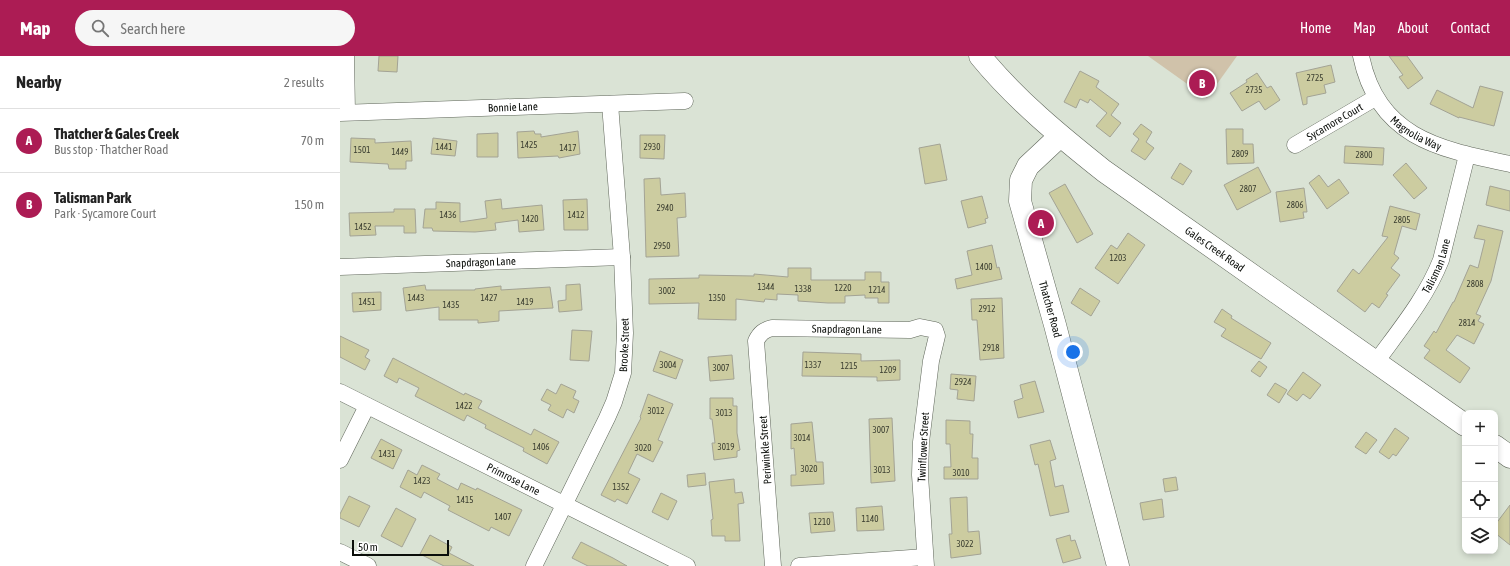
<!DOCTYPE html>
<meta charset="utf-8">
<style>
body{margin:0;font-family:"Asap Condensed",sans-serif;background:#f6f6f6;color:#222}
.controls{position:absolute;right:12px;bottom:12px;display:grid;overflow:hidden;border-radius:8px;box-shadow:0 2px 6px #0003}
.controls button{width:36px;height:36px;display:grid;place-items:center;padding:0;border:0;border-bottom:1px solid #e0e0e0;background:#fff;color:#222;font:20px sans-serif}
.scale{position:absolute;left:12px;bottom:10px;width:97px;box-sizing:border-box;padding-left:4px;border:2px solid #0b0e0a;border-top:0;font-size:11px;line-height:14px;white-space:nowrap;color:#0b0e0a;-webkit-text-stroke:3px #fff;paint-order:stroke}
.you{position:absolute;left:733px;top:296px;width:14px;height:14px;margin:-10px;border:3px solid #fff;border-radius:50%;background:#1a73e8;box-shadow:0 0 0 6px #1a73e833}
.badge{display:grid;place-items:center;width:26px;height:26px;border-radius:50%;background:#ac1c54;color:#fff;font-size:13px;font-weight:700}
.pin{position:absolute;translate:-50% -50%;border:2px solid #fff;box-shadow:0 1px 4px #0006}
.list{margin:0;padding:0;list-style:none}
h2{display:flex;justify-content:space-between;align-items:center;height:52px;margin:0;padding:0 16px;font-size:17px}
h2 small{font-size:13px;font-weight:400;color:#767676}
.list li{display:grid;grid-template-columns:26px 1fr auto;gap:12px;align-items:center;box-sizing:border-box;height:64px;padding:0 16px;border-top:1px solid #e0e0e0}
.list b{display:block;font-size:15px;white-space:nowrap}
.list p{margin:0;font-size:13px;white-space:nowrap;color:#767676}
.list em{font-size:13px;font-style:normal;color:#767676}
.icon{flex:none;width:22px;height:22px;fill:none;stroke:currentColor;stroke-width:2;stroke-linecap:round;stroke-linejoin:round}
.map{position:relative;flex:none;width:1170px;height:510px;overflow:hidden}
header{display:flex;align-items:center;gap:24px;box-sizing:border-box;height:56px;padding:0 20px;background:#ac1c54;color:#fff}
header strong{font-size:19px}
nav{display:flex;gap:22px;margin-inline-start:auto;font-size:14px}
.search{width:280px;height:36px;background:#f6f6f6;display:flex;align-items:center;gap:10px;box-sizing:border-box;padding:0 14px;border-radius:22px;color:#767676;font-size:15px}
main{display:flex}
aside{flex:1;background:#fff}
.map>svg:first-child{display:block}
.green{fill:#d0c2aa}
.building{fill:#cccca0;stroke:#a3a395}
.lines{fill:none;stroke-linecap:round;stroke-linejoin:round}
.street-casing{stroke:#5f665a;stroke-width:17}
.secondary-casing{stroke:#5f665a;stroke-width:23}
.street{stroke:#fff;stroke-width:16}
.secondary{stroke:#fff;stroke-width:22}
.labels{text-anchor:middle;stroke-width:3;stroke-linejoin:round;paint-order:stroke}
.number-label{font-size:9px;fill:#3b3e30}
.street-label{font-size:11px;fill:#0b0e0a;stroke:#fff}
</style>
<header>
<strong>Map</strong>
<div class="search"><svg class="icon" aria-label="search" viewBox="0 0 24 24"><circle cx="10" cy="10" r="6"/><path d="M15 15l6 6"/></svg>Search here</div>
<nav><a>Home</a><a>Map</a><a>About</a><a>Contact</a></nav>
</header>
<main>
<aside>
<h2>Nearby<small>2 results</small></h2>
<ul class="list">
<li><span class="badge">A</span><div><b>Thatcher &amp; Gales Creek</b><p>Bus stop · Thatcher Road</p></div><em>70 m</em></li>
<li><span class="badge">B</span><div><b>Talisman Park</b><p>Park · Sycamore Court</p></div><em>150 m</em></li>
</ul>
</aside>
<div class="map">
<svg width="1170" height="510" viewBox="0 0 1170 510">
<rect width="100%" height="100%" fill="#dae3d5"/>
<path class="green" d="M808 0H897L867 42Z"/>
<g class="building">
<path d="M39 0H58L57 16 38 15Z"/>
<path d="M1049 0H1067L1083 22 1068 33 1059 21 1063 19Z"/>
<path d="M991 9 995 26 984 29 986 37 967 41V48L963 49 956 17Z"/>
<path d="M740 15 759 25 756 31 779 48 771 59 781 67 770 81 756 70 767 57 750 43 748 47 740 43 736 52 724 46Z"/>
<path d="M917 17 927 32 931 30 940 44 925 54 919 45 902 55 890 37 907 26 906 24Z"/>
<path d="M1140 30 1163 36 1154 70 1119 61V62L1090 48 1097 34 1133 52Z"/>
<path d="M801 68 812 76 806 86 814 92 805 104 791 95 799 83 793 78Z"/>
<path d="M886 73H903V88H913L914 107 887 108Z"/>
<path d="M194 75 195 78H201V81L238 75 240 98 219 102 218 100 178 102 177 76Z"/>
<path d="M158 77V101H137V78Z"/>
<path d="M300 79H325L324 103 300 102Z"/>
<path d="M11 82 35 83V87L71 85 72 105H66V113H49L48 108 10 106Z"/>
<path d="M93 82 117 85 115 100 91 98Z"/>
<path d="M600 88 607 124 585 128 579 92Z"/>
<path d="M1005 90 1044 92 1043 109 1004 107Z"/>
<path d="M840 107 852 115 843 129 831 122Z"/>
<path d="M1066 107 1087 132 1074 143 1053 119Z"/>
<path d="M918 111 931 136 897 154 884 129Z"/>
<path d="M979 119 988 131 999 123 1009 137 987 153 969 127Z"/>
<path d="M320 122 321 139 345 137 346 161 337 162 339 200 306 201 304 123Z"/>
<path d="M725 128 753 178 737 187 709 137Z"/>
<path d="M1150 130 1170 135V155L1146 149Z"/>
<path d="M964 132 967 156H963L964 162 940 166 936 136Z"/>
<path d="M642 140 648 162 645 163 646 167 628 172 621 145Z"/>
<path d="M161 143 162 153 202 149 204 174 179 176 178 164 155 167 156 174 135 176 93 175 92 172H83L85 153H96V146L120 147V166L147 162 145 145Z"/>
<path d="M247 143 248 174H224L223 144Z"/>
<path d="M1050 150 1080 158 1076 174 1062 170 1054 198 1059 202 1051 212 1060 219 1046 238 1048 239 1039 252 1032 247 1025 256 997 235 1013 213 1019 218 1048 181 1042 180Z"/>
<path d="M54 153H75L76 177H64V170H35L36 179 10 180 9 157 54 156Z"/>
<path d="M1138 169 1163 175 1151 225 1136 258 1141 260 1138 265 1144 268 1134 288 1117 279 1106 294 1130 312 1120 327 1084 302 1090 294 1084 290 1094 275 1096 277 1113 246H1114L1130 209 1138 212 1145 184 1134 182Z"/>
<path d="M788 177 805 189 778 228 755 212 771 189 777 193Z"/>
<path d="M652 189 657 212 659 211 662 223 617 233 615 223 632 219 627 195Z"/>
<path d="M448 212H471V224H525V216H541V226H549V247H538V242H525V239L505 240V247H488L458 245V239L437 238V244L425 243 424 246 396 243V264L358 263 359 247 309 248V223L359 222V219L414 220V218L448 221Z"/>
<path d="M240 228 242 254 219 256 218 245 226 244V229Z"/>
<path d="M85 229 86 234H135V233L161 230V234L210 231 213 252 159 255V265L138 267V264H99V251L66 255 63 232Z"/>
<path d="M740 232 760 245 751 260 731 247Z"/>
<path d="M41 236V254L13 256 12 237Z"/>
<path d="M662 242 664 302 640 304 637 264H632L631 243Z"/>
<path d="M882 253 892 260 891 262 931 287 921 303 881 280 886 273 874 266Z"/>
<path d="M232 274 252 275 249 305 230 304Z"/>
<path d="M0 280 29 294 25 301 30 304 25 314 0 301Z"/>
<path d="M320 295 343 304 336 323 313 315Z"/>
<path d="M463 296 521 298V305L560 304V324L537 325V321L462 320Z"/>
<path d="M392 299 394 323 370 325 368 301Z"/>
<path d="M53 302 124 339 125 337 142 345 138 352 191 379 194 373 219 386 207 408 183 395 184 392 145 372 146 369 127 359 124 365 75 340 79 332 59 322 57 327 44 320Z"/>
<path d="M919 305 927 311 920 321 911 315Z"/>
<path d="M963 316 981 329 970 343 963 338 957 345 947 338Z"/>
<path d="M611 318 636 320 634 345 617 343 618 334 610 333Z"/>
<path d="M695 325 704 356 678 362 674 345 683 342 680 329Z"/>
<path d="M935 327 947 334 939 347 927 339Z"/>
<path d="M221 328 236 335 233 342 239 345 234 357 227 353 223 362 208 354 211 349 201 344 207 333 216 338Z"/>
<path d="M308 338 333 348 318 384 323 386 313 406 297 398 288 417 300 423 287 448 277 443 275 446 261 439 301 362 300 361Z"/>
<path d="M370 342H393V350H397V377L400 394 397 395V401L374 404 372 387H375L372 363H370Z"/>
<path d="M552 362 555 425 531 427 529 363Z"/>
<path d="M606 364 630 365V378H633L632 402H638V423H604V411H611L610 388H606Z"/>
<path d="M472 366 476 406H483L484 428 451 430V419H456L454 392 451 393V368Z"/>
<path d="M1055 372 1069 382 1056 400 1053 398 1049 403 1039 396Z"/>
<path d="M1026 376 1037 384 1026 398 1015 391Z"/>
<path d="M41 383 62 394 53 413 31 402Z"/>
<path d="M710 384 716 403 710 405 715 431 723 429 729 456 710 460 698 408 695 409 690 389Z"/>
<path d="M82 409 100 418 97 423 118 434 121 427 136 434 137 432 182 454 169 480 151 471 149 475 108 454 110 450 84 436 81 442 60 431 68 414 77 419Z"/>
<path d="M365 417 366 429 348 431 347 419Z"/>
<path d="M836 421 838 434 825 436 823 423Z"/>
<path d="M394 423 395 437 402 436 404 447 398 448 400 485H385V480H372L371 464 373 463 369 426Z"/>
<path d="M321 437 337 445 328 464 312 456Z"/>
<path d="M9 440 30 450 19 471 0 462V458Z"/>
<path d="M627 441 628 476 639 475 641 498 611 502 609 478H612L610 442Z"/>
<path d="M822 443 824 461 803 464 800 447Z"/>
<path d="M1170 449V489L1155 477V469Z"/>
<path d="M542 450 544 474 517 475 516 452Z"/>
<path d="M56 452 76 463 62 491 41 480Z"/>
<path d="M493 456 495 475 471 477 469 457Z"/>
<path d="M90 479 112 491 109 497 134 510H104L80 498Z"/>
<path d="M730 479 731 485 735 484 741 502 723 507 716 483Z"/>
<path d="M241 486 273 502 287 510H248L232 502Z"/>
</g>
<g class="lines">
<g class="street-casing">
<g id="street">
<path d="M6 0 7 56"/>
<path id="s1" d="M1021 0C1038 82 1099 93 1170 108"/>
<path id="s2" d="M0 57 345 45"/>
<path id="s3" d="M955 89 1035 42"/>
<path id="s4" d="M0 211 282 201"/>
<path id="s5" d="M1036 306C1060 273 1086 242 1101 204L1127 99"/>
<path id="s6" d="M0 336 347 510"/>
<path d="M0 404 27 350"/>
<path d="M0 496 28 510"/>
<path id="s7" d="M194 510 267 362 274 346 283 317 285 277 282 201 270 48"/>
<path id="s8" d="M433 510 416 285C420 277 424 274 432 272L570 274 580 271 595 274 597 280 591 305 581 386 580 419 586 510"/>
<path d="M459 510 585 501"/>
</g>
</g>
<g class="secondary-casing">
<g id="secondary">
<path id="s9" d="M640 0C676 44 720 80 764 115L1125 369"/>
<path id="s10" d="M720 80 688 110 681 124 680 145 715 269 778 510"/>
<path d="M1155 390 1170 401"/>
</g>
</g>
<use href="#street" class="street"/>
<use href="#secondary" class="secondary"/>
</g>
<g class="labels">
<g class="number-label">
<text x="975" y="25">2725</text>
<text x="914" y="37">2735</text>
<text x="189" y="92">1425</text>
<text x="104" y="94">1441</text>
<text x="312" y="94">2930</text>
<text x="228" y="95">1417</text>
<text x="22" y="97">1501</text>
<text x="60" y="99">1449</text>
<text x="900" y="101">2809</text>
<text x="1024" y="102">2800</text>
<text x="908" y="136">2807</text>
<text x="955" y="152">2806</text>
<text x="325" y="155">2940</text>
<text x="108" y="162">1436</text>
<text x="236" y="162">1412</text>
<text x="190" y="166">1420</text>
<text x="1062" y="167">2805</text>
<text x="23" y="174">1452</text>
<text x="322" y="193">2950</text>
<text x="778" y="205">1203</text>
<text x="644" y="214">1400</text>
<text x="1135" y="231">2808</text>
<text x="426" y="234">1344</text>
<text x="503" y="235">1220</text>
<text x="463" y="236">1338</text>
<text x="537" y="237">1214</text>
<text x="327" y="238">3002</text>
<text x="76" y="245">1443</text>
<text x="149" y="245">1427</text>
<text x="377" y="245">1350</text>
<text x="27" y="249">1451</text>
<text x="185" y="249">1419</text>
<text x="111" y="252">1435</text>
<text x="647" y="256">2912</text>
<text x="1127" y="270">2814</text>
<text x="651" y="295">2918</text>
<text x="328" y="312">3004</text>
<text x="473" y="312">1337</text>
<text x="509" y="313">1215</text>
<text x="381" y="315">3007</text>
<text x="548" y="317">1209</text>
<text x="623" y="329">2924</text>
<text x="124" y="353">1422</text>
<text x="316" y="358">3012</text>
<text x="384" y="360">3013</text>
<text x="541" y="377">3007</text>
<text x="462" y="385">3014</text>
<text x="201" y="394">1406</text>
<text x="386" y="394">3019</text>
<text x="303" y="395">3020</text>
<text x="47" y="401">1431</text>
<text x="469" y="416">3020</text>
<text x="542" y="417">3013</text>
<text x="621" y="420">3010</text>
<text x="82" y="428">1423</text>
<text x="281" y="434">1352</text>
<text x="125" y="447">1415</text>
<text x="163" y="464">1407</text>
<text x="530" y="466">1140</text>
<text x="482" y="469">1210</text>
<text x="625" y="491">3022</text>
</g>
<g class="street-label">
<text dy="4" stroke="none"><textPath href="#s2" startOffset="173">Bonnie Lane</textPath></text>
<text dy="4" stroke="none"><textPath href="#s3" startOffset="46">Sycamore Court</textPath></text>
<text dy="4" stroke="none"><textPath href="#s1" startOffset="99">Magnolia Way</textPath></text>
<text dy="4" stroke="none"><textPath href="#s9" startOffset="305">Gales Creek Road</textPath></text>
<text dy="4" stroke="none"><textPath href="#s4" startOffset="141">Snapdragon Lane</textPath></text>
<text dy="4" stroke="none"><textPath href="#s5" startOffset="114">Talisman Lane</textPath></text>
<text dy="4" stroke="none"><textPath href="#s10" startOffset="193">Thatcher Road</textPath></text>
<text dy="4" stroke="none"><textPath href="#s8" startOffset="322">Snapdragon Lane</textPath></text>
<text dy="4" stroke="none"><textPath href="#s7" startOffset="241">Brooke Street</textPath></text>
<text transform="translate(583 391) rotate(-87)" y="4">Twinflower Street</text>
<text transform="translate(425 394) rotate(-94)" y="4">Periwinkle Street</text>
<text dy="4" stroke="none"><textPath href="#s6" startOffset="194">Primrose Lane</textPath></text>
</g>
</g>
</svg>
<div class="controls">
<button>+</button>
<button>−</button>
<button><svg class="icon" aria-label="locate" viewBox="0 0 24 24"><circle cx="12" cy="12" r="6"/><path d="M12 2v4M12 18v4M2 12h4M18 12h4"/></svg></button>
<button><svg class="icon" aria-label="layers" viewBox="0 0 24 24"><path d="M12 4l9 5-9 5-9-5zM3 14l9 5 9-5"/></svg></button>
</div>
<div class="scale">50 m</div>
<div class="you"></div>
<div class="pin badge" style="left:701px;top:167px">A</div>
<div class="pin badge" style="left:862px;top:27px">B</div>
</div>
</main>
